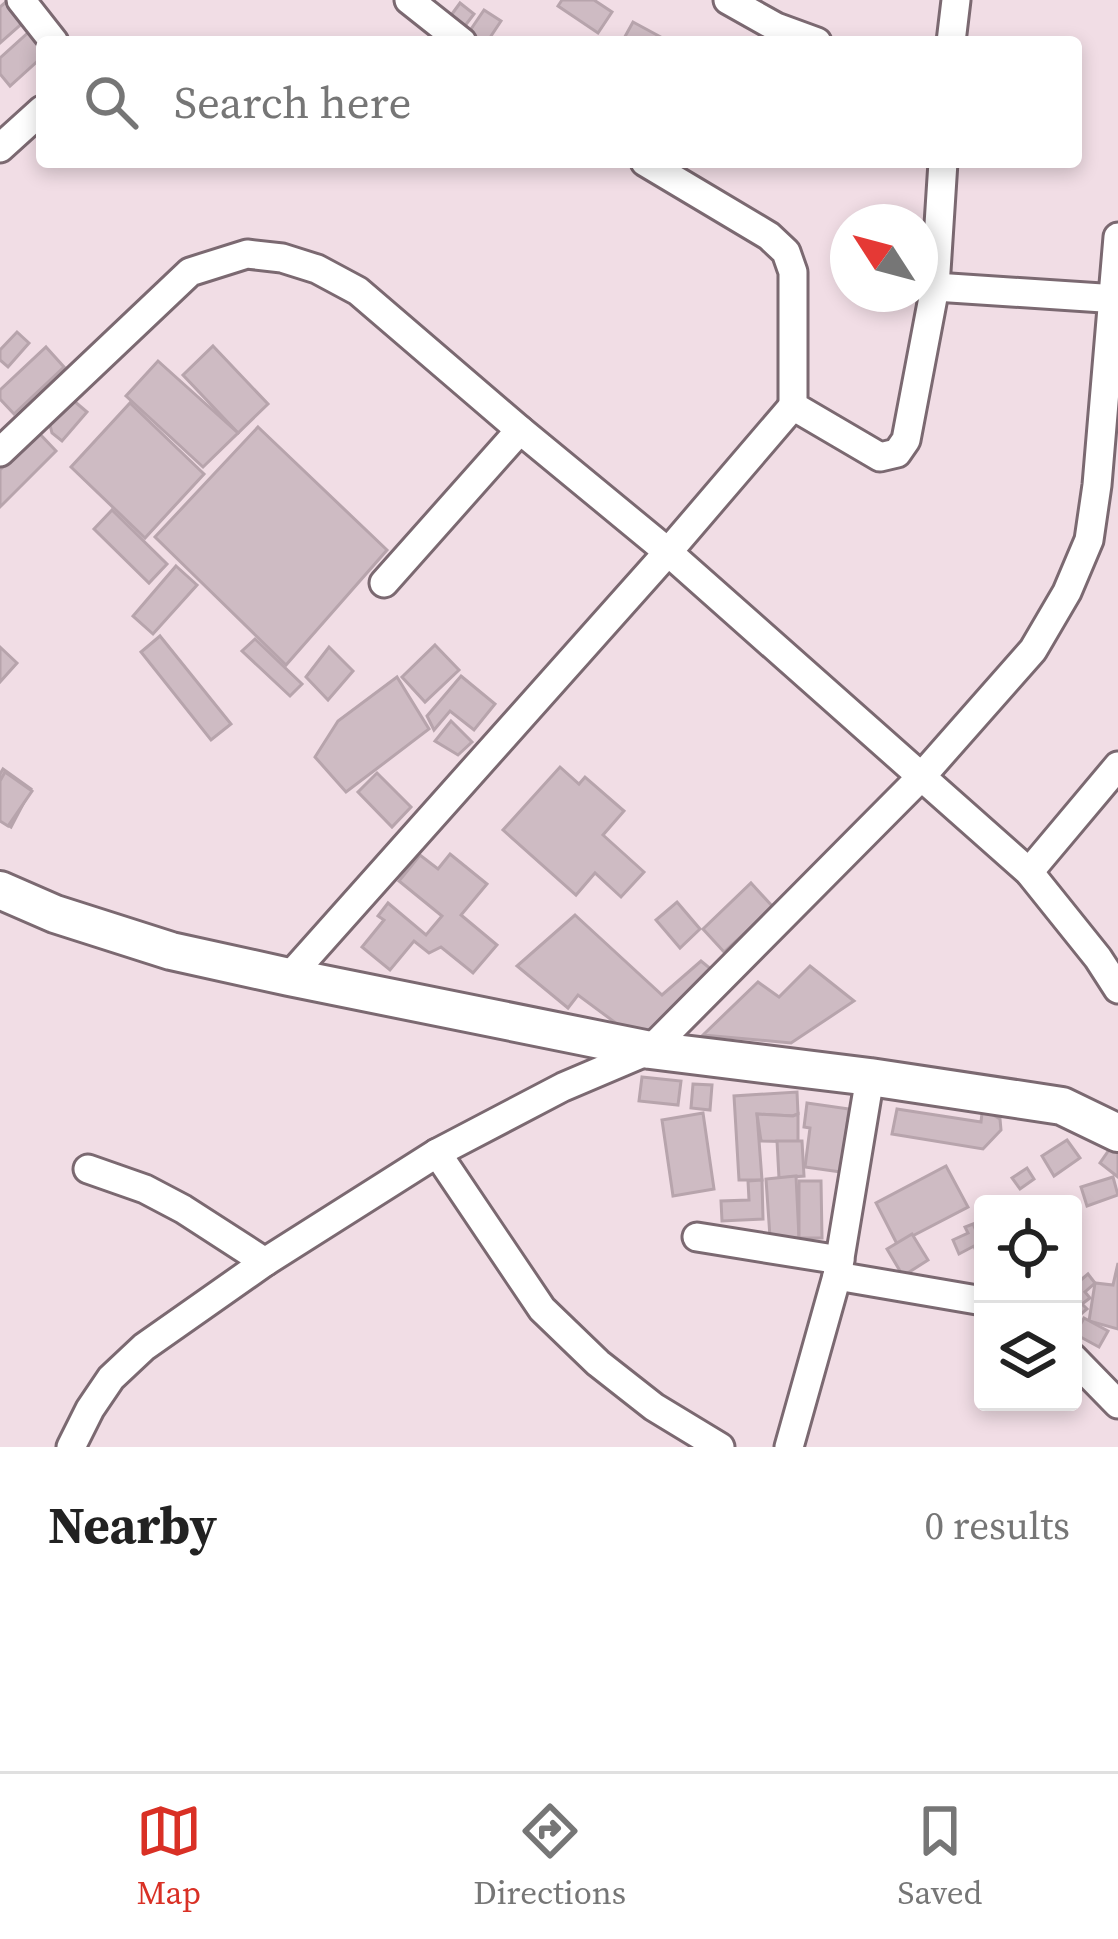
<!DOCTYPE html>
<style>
body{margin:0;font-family:"Source Serif 4",serif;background:#f2f2f2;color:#222}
.controls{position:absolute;right:36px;bottom:36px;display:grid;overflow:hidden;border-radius:12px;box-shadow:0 6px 18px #0003}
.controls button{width:108px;height:108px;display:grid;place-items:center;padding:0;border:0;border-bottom:3px solid #e0e0e0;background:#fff;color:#222;font:60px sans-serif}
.compass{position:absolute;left:830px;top:204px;width:108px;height:108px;border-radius:50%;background:#fff;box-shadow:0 6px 18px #0003;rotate:306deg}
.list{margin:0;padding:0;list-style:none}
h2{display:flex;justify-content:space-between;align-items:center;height:156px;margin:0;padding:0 48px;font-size:51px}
h2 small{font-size:39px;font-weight:400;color:#767676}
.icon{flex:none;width:66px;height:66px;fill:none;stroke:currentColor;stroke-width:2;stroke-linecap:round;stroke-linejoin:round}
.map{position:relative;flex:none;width:1118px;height:1447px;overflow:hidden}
.search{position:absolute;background:#fff;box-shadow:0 6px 18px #0003;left:36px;right:36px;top:36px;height:132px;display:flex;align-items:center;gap:30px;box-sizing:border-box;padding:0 42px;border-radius:12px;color:#767676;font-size:45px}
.sheet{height:324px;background:#fff}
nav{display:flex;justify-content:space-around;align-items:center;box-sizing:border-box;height:168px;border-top:3px solid #e0e0e0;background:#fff;font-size:33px;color:#767676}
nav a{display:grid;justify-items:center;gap:6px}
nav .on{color:#d93025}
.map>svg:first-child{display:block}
.building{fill:#cebbc3;stroke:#b7a4ac;stroke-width:3}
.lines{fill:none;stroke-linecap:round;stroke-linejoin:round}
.minor-casing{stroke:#7b6971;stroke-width:33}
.major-casing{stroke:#7b6971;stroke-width:42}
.minor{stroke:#fff;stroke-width:27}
.major{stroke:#fff;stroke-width:36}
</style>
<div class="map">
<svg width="1118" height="1447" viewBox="0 0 1118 1447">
<rect width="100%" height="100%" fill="#f1dde5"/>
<g class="building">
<path d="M562 0H594L612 12 598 33 558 6Z"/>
<path d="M7 1 25 21 0 43V7Z"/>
<path d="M460 3 474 14 458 35 444 25Z"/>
<path d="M484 10 501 21 487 42H478L467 35Z"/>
<path d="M633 22 670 42H622Z"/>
<path d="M30 31 42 45V57L10 86 0 74V58Z"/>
<path d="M17 332 29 343 8 367 0 360V350Z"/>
<path d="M213 346 268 404 238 433 183 375Z"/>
<path d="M46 347 64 367 14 414 0 399V390Z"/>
<path d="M158 361 238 433 203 467 126 396Z"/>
<path d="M74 401 87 412 62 441 52 433 49 421Z"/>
<path d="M130 403 204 474 145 538 71 467Z"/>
<path d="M258 427 387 550 286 665 155 537Z"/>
<path d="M38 432 56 451 0 507V470Z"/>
<path d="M112 510 167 564 149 583 94 529Z"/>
<path d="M176 566 197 585 153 634 133 616Z"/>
<path d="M160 636 231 724 211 740 141 652Z"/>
<path d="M255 639 302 684 290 696 242 651Z"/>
<path d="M435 645 459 670 425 702 402 677Z"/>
<path d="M0 647 17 663 0 682Z"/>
<path d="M329 647 353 671 328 700 306 677Z"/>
<path d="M461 676 495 704 474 730 450 711 434 730 427 716Z"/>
<path d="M397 677 429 729 346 792 315 757 338 721Z"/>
<path d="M451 721 472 742 458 755 435 741Z"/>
<path d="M560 767 579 784 585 777 624 811 603 835 644 872 621 897 595 873 576 895 503 830Z"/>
<path d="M3 769 31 789 11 827 0 820V774Z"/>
<path d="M5 772 32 791 8 826 0 821V781Z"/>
<path d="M377 773 411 807 392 827 358 792Z"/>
<path d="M450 854 487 884 461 915 497 945 473 973 441 947 429 953 414 941 390 970 362 947 384 920 378 916 388 903 426 935 442 916 399 881 420 855 438 869Z"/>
<path d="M751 883 773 907 724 952 703 929Z"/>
<path d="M677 902 700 929 680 948 656 920Z"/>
<path d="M575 915 662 995 701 961 717 974 644 1044 578 995 568 1008 517 966Z"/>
<path d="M810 966 854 1001 791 1043 703 1035 758 982 779 997Z"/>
<path d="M642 1077 681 1081 678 1105 639 1101Z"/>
<path d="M693 1084 712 1085 710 1110 691 1108Z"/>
<path d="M797 1092 798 1114 793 1116 757 1114 762 1180H739L734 1096Z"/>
<path d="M807 1103 849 1109 841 1172 805 1167 810 1128 804 1127Z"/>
<path d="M897 1109 981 1122 982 1113H990L1000 1119 1001 1130 983 1149 892 1134Z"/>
<path d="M703 1113 714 1189 673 1196 662 1120Z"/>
<path d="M757 1114 793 1116 798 1114V1142L761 1141Z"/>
<path d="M1067 1140 1080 1158 1054 1176 1042 1156Z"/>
<path d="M777 1141H802L804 1176 779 1178Z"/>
<path d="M1111 1147 1118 1152V1177L1100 1163Z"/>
<path d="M946 1166 968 1207 897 1244 876 1203Z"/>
<path d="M1027 1168 1034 1179 1020 1189 1012 1178Z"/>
<path d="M796 1176 799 1238 770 1237 766 1179Z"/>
<path d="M1113 1177 1118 1195 1087 1206 1081 1187Z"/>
<path d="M762 1180 763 1219 722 1221 721 1201 749 1200 748 1181Z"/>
<path d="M799 1181H821L822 1238H799Z"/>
<path d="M973 1224 983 1247 976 1251 974 1246 959 1254 953 1240 968 1233 965 1227Z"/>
<path d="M912 1234 928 1260 903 1276 887 1249Z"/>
<path d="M1118 1263V1329L1089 1321 1095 1283 1113 1285Z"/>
<path d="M1088 1274 1095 1283 1085 1292 1090 1298 1082 1304 1087 1309 1075 1319 1080 1324 1073 1329V1293L1080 1289 1076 1284Z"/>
<path d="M1084 1318 1108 1331 1099 1347 1075 1334Z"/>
</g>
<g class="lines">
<g class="minor-casing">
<g id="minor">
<path d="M21 0 54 42"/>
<path d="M409 0 462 42"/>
<path d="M728 0 776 27 817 42"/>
<path d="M951 42 956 0"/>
<path d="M0 148 42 110"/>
<path d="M645 162 769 236 786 252 793 272V406L880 457 897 453 906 440 935 287 943 162"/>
<path d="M935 287 1118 299"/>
<path d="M0 452 190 272 247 254 282 258 317 269 358 291 520 430 668 552 1029 872 1098 958 1118 989"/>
<path d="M384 583 520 430"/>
<path d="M1029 872 1118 766"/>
<path d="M289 977 668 552 793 406"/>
<path d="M437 1153 542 1309 598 1363 654 1407 720 1447"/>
<path d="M88 1169 145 1189 183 1209 265 1262"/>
<path d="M697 1237 840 1260"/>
<path d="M837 1276 983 1301"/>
<path d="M1073 1358 1118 1404"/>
<path d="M71 1447 90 1409 111 1378 144 1347 265 1262 437 1153 563 1087 650 1050 921 777 1033 650 1067 592 1089 540 1097 485 1118 237"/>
<path d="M789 1447 837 1276 870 1077"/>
</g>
</g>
<g class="major-casing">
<path id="major" d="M0 890 55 914 171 951 289 977 650 1050 870 1077 1062 1106 1118 1133"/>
</g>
<use href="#minor" class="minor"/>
<use href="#major" class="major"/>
</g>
</svg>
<div class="controls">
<button><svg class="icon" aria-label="locate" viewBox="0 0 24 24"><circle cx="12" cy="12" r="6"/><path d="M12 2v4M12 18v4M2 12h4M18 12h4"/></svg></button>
<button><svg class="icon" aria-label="layers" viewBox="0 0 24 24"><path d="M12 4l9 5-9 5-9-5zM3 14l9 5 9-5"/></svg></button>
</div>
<svg class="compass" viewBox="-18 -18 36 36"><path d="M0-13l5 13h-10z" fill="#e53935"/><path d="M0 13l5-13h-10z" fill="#767676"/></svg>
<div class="search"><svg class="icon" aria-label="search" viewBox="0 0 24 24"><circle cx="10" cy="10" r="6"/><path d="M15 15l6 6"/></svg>Search here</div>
</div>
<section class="sheet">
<h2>Nearby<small>0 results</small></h2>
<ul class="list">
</ul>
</section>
<nav>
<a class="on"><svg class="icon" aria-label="map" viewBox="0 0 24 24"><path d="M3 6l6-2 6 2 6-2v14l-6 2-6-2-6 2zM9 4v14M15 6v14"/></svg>Map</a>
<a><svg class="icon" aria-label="directions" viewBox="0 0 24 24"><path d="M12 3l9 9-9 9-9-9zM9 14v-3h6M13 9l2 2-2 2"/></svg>Directions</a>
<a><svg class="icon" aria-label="saved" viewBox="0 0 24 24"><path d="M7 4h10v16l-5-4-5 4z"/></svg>Saved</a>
</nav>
